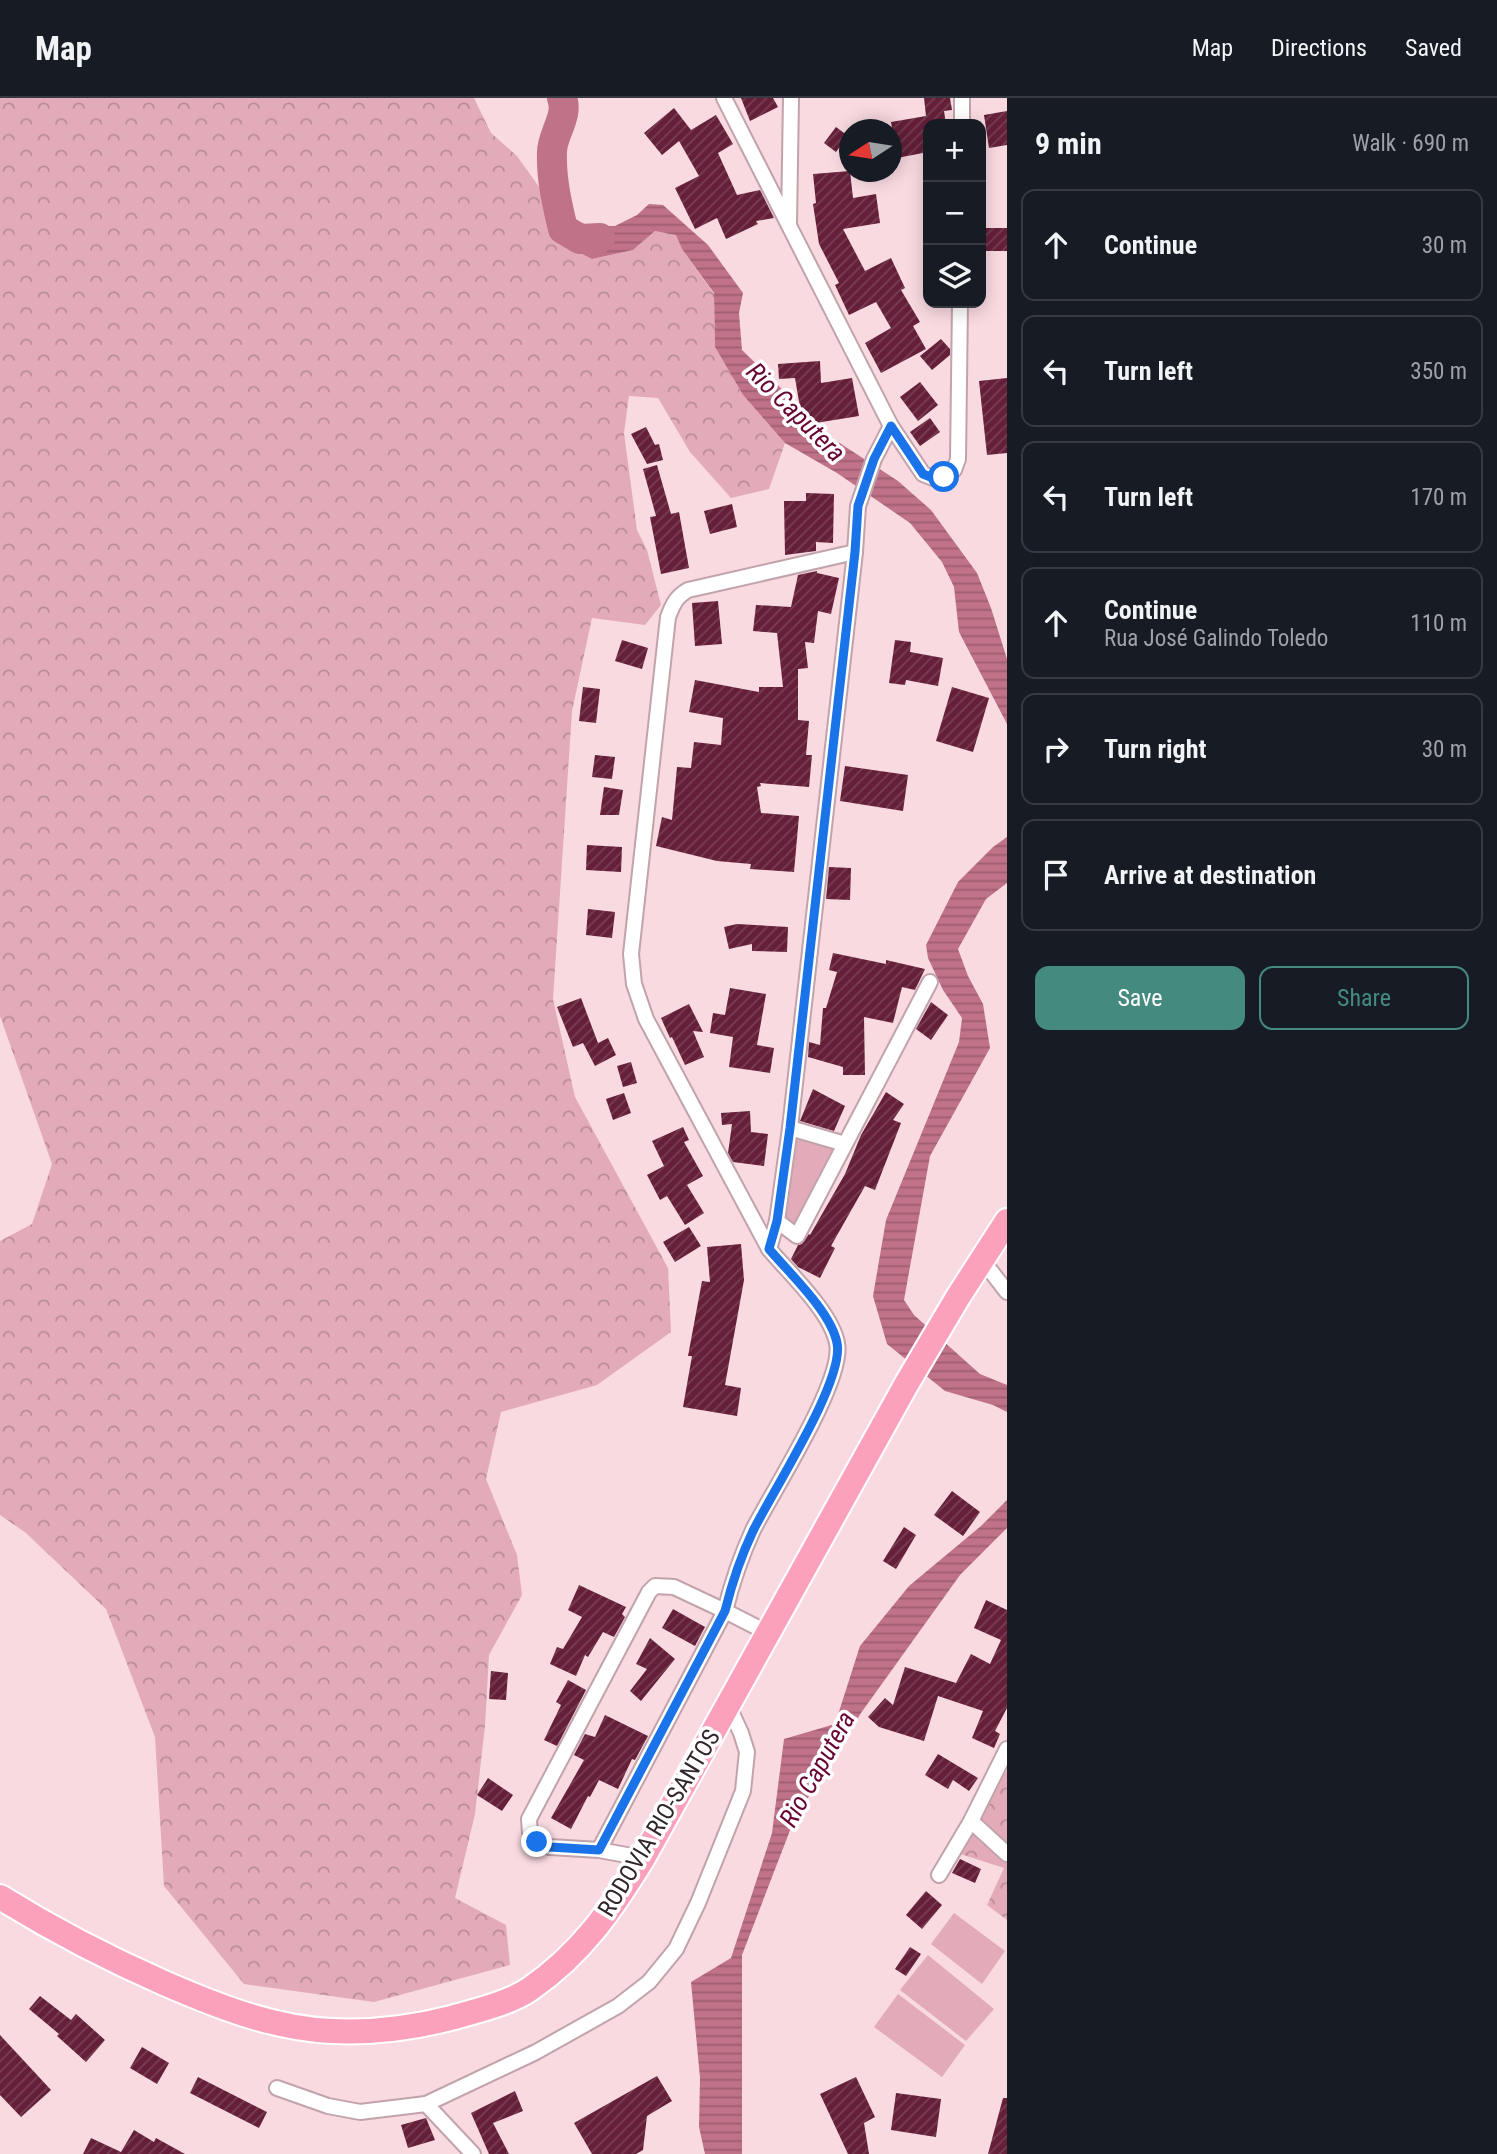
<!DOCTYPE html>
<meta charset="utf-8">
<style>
body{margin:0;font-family:"Roboto Condensed",sans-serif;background:#20242c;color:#f1f3f6}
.controls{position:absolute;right:21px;top:21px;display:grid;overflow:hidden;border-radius:14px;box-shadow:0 4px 18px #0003}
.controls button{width:63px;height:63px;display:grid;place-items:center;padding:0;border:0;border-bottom:2px solid #363941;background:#171b24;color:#f1f3f6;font:35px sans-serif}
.compass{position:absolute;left:839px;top:21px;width:63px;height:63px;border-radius:50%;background:#171b24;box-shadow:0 4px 18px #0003;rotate:258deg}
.stop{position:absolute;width:21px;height:21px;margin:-16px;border:5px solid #1a73e8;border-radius:50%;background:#fff}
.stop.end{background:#1a73e8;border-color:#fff;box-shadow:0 2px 7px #0008}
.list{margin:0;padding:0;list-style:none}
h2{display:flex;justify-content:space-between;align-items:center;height:91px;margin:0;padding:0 28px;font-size:30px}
h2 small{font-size:23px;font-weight:400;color:#9ea1a6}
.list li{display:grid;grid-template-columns:46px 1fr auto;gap:21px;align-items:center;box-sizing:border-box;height:112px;margin:0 14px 14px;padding:0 14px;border:2px solid #363941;border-radius:14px}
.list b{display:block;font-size:26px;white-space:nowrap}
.list p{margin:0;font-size:23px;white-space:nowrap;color:#9ea1a6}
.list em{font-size:23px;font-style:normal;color:#9ea1a6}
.actions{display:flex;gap:14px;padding:21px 28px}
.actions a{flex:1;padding:16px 0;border:2px solid #458a7e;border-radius:14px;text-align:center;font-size:24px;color:#458a7e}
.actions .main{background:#458a7e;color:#fff}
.icon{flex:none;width:38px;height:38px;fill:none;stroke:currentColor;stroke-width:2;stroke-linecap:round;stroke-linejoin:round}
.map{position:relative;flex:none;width:1007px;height:2056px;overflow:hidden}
header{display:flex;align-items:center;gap:42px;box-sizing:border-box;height:98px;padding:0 35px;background:#171b24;border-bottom:2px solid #363941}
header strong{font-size:33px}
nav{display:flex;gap:38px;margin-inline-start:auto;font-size:24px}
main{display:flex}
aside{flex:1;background:#171b24}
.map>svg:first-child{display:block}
.forest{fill:url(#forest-crowns)}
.green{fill:#e3abba}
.water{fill:url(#water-rules)}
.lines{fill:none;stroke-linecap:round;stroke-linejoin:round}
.river{stroke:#c07289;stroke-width:30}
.building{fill:url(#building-hatch)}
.street-casing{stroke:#c1a3ab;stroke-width:18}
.highway-casing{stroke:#fff;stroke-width:28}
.street{stroke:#fff;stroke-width:14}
.highway{stroke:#fca1bb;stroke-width:24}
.route{stroke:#1a73e8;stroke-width:9}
.labels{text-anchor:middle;stroke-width:7;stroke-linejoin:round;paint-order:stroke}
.street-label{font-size:24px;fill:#312629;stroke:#fff}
.water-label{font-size:26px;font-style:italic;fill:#680433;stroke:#fff}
</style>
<header>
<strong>Map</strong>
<nav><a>Map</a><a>Directions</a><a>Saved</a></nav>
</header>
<main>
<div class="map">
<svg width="1007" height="2056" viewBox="0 0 1007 2056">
<defs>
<pattern id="forest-crowns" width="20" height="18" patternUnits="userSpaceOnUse" patternTransform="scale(1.75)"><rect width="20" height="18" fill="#e3abba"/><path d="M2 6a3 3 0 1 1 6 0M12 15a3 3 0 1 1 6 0" fill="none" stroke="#b98b97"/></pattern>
<pattern id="water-rules" width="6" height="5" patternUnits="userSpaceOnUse" patternTransform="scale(1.75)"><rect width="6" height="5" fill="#c07289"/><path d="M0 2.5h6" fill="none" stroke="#9d5d70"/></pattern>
<pattern id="building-hatch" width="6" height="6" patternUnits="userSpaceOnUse" patternTransform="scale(1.75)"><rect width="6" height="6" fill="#651f39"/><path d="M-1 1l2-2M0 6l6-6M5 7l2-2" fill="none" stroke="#773f54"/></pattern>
</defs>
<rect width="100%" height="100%" fill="#f9dae1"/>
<g class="forest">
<path d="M0 0H474L491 35 517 58 547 100 560 145 592 161 633 152 655 133 676 136 682 151 714 196 715 249 743 297 785 345 769 391 731 400 690 354 658 300 629 298 624 335 637 432 647 452 661 507 645 527 592 520 572 613 553 901 575 999 668 1170 671 1234 597 1287 501 1314 486 1381 517 1457 522 1497 489 1557 485 1628 475 1716 455 1800 506 1827 510 1867 374 1904 244 1886 164 1788 155 1639 106 1511 26 1435 0 1417V1143L32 1126 52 1066 0 918Z"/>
<path d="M1007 1672V1822L987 1807 1004 1770 957 1755Z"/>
</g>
<g class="green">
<path d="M794 1035 840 1048 796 1133 780 1122Z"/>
<path d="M954 1815 1005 1853 982 1886 931 1846Z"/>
<path d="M928 1857 994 1911 966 1943 900 1892Z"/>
<path d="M898 1896 965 1947 942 1979 874 1929Z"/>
</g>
<g class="water">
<path d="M649 106 663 107 708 147 743 195 739 215 742 252 791 300 818 331 898 383 931 412 977 475 991 510 1007 561V626L959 534 954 489 942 464 910 425 837 375 785 345 743 297 715 249 714 195 682 151 676 137 655 133 633 152 592 161 560 145 563 131 587 136 604 128H615L637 117Z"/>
<path d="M1007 739V785L986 801 958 851 968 878 983 906 990 950 930 1058 904 1202 914 1217 980 1276 1007 1287V1314L993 1307 945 1293 887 1246 873 1198 886 1122 959 944 962 920 943 892 928 860 926 847 958 784 993 749Z"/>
<path d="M1007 1402V1430L960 1477 861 1615 794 1722 742 1857V2056H705L699 2029 700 1980 691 1884 731 1860 772 1735 784 1641 835 1626 860 1548 909 1488 981 1428Z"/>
</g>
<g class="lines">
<path class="river" d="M562 0C569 18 552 36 552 54 551 80 557 106 563 131L580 141 600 140"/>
</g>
<g class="building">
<path d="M741 0H773L778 9 750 23Z"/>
<path d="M924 0H950L952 12 944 13 946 26H928V54L897 60 891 24 926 18Z"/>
<path d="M674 10 691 32 716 17 733 46 718 55 737 97 760 92 774 120 756 123 758 126 726 141 717 120 695 131 675 90 699 78 679 43 662 57 644 35Z"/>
<path d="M1007 13V47L989 50 984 17Z"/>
<path d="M836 29 848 38 836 54 824 45Z"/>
<path d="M850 73 853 100 876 96 880 125 843 131 865 173 891 160 905 190 901 192 920 224 913 228 926 251 881 275 865 245 891 230 876 204 849 217 835 187 839 185 819 146 813 106 816 105 813 76Z"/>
<rect x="986" y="130" width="21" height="23"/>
<path d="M941 241 950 251V257L932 272 920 258Z"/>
<path d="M820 263 821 285 852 280 859 318 803 327 795 280 779 281 778 266Z"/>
<path d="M1007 280V355L987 357 979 283Z"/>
<path d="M920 284 938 307 918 323 900 299Z"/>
<path d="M930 320 940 334 920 348 910 334Z"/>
<path d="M646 329 655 347 659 346 663 362 647 366 631 336Z"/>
<path d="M657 367 671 416 679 414 689 470 661 476 650 419 656 418 643 371Z"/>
<path d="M806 395 834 396 833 445 816 444V453L785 457 784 403H806Z"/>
<path d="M732 406 737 429 710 436 704 413Z"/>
<path d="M817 473V475L839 480 831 516 818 513 814 545 805 544 808 570 798 571V622L809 623 806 657H812L809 689 760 685 761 688 757 689 761 715 799 718 794 774 750 771 751 766 717 763 656 748 662 719 672 722 677 669 691 670 694 644 721 647 723 620 689 614 695 582 759 594V589H783L777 535 753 533 756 507 791 509 798 477Z"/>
<path d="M718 503 722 546 695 548 692 505Z"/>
<path d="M622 542 648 550 642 571 615 563Z"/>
<path d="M895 542 911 544 910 554 943 560 938 588 906 582 905 587 889 585Z"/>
<path d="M583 589 600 591 596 625 579 623Z"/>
<path d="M952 589 989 600 973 654 936 643Z"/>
<path d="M595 657 615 659 612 681 592 679Z"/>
<path d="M845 668 908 677 903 713 840 703Z"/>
<path d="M604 689 623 692 619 717H600Z"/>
<path d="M587 747 622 749 621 774 586 772Z"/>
<path d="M829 769 851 770 850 802 826 801Z"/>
<path d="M588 811 615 814 612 840 586 837Z"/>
<path d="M737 826 788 829 787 854 752 853V846L729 851 724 829Z"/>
<path d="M833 855 886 866V862L925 871 915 892 902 889 893 925 864 919 865 977H843V969L808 959 809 944 820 947 823 910H826L837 874 829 872Z"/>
<path d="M730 890 766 896 757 947 774 950 770 975 729 969 733 939 710 935 713 915 725 917Z"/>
<path d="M581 900 598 945 608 940 616 957 595 968 583 945 573 949 557 909Z"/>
<path d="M931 904 948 917 931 942 916 931Z"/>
<path d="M689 906 703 934 693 933 704 959 685 967 672 939 670 940 661 920Z"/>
<path d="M631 964 637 985 623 989 617 968Z"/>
<path d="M813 991 845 1008 834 1033 800 1023Z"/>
<path d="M886 994 904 1006 893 1022 901 1025 875 1092 865 1088 831 1148 835 1150 820 1180 798 1169 791 1161 798 1147 802 1146 809 1136 810 1137 845 1076 861 1037Z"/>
<path d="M624 995 631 1015 613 1022 606 1001Z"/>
<path d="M750 1013 751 1034 768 1036 764 1068 733 1064 728 1055 732 1026 722 1027 721 1015Z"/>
<path d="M683 1029 689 1042 684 1044 703 1078 687 1087 704 1115 685 1127 667 1098 660 1102 647 1077 664 1068 652 1043Z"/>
<path d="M689 1129 701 1148 675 1164 663 1144Z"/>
<path d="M741 1146 744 1182 725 1287 741 1290 737 1318 683 1309 692 1258H688L702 1183 710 1184 707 1149Z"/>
<path d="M952 1393 980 1414 963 1438 934 1417Z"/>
<path d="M904 1429 916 1437 896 1471 883 1463Z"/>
<path d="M579 1487 626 1509 622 1516 625 1519 614 1539 603 1534 588 1559 585 1557 576 1578 550 1566 557 1549 563 1551 582 1519 568 1512Z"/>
<path d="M986 1502 1007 1512V1610L995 1633 1000 1636 994 1650 972 1640 983 1613 938 1598 924 1643 879 1629 868 1619 885 1600 893 1607 905 1569 956 1585 971 1556 990 1566 1001 1542 974 1530Z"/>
<path d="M673 1511 705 1529 695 1548 662 1530Z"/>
<path d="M650 1540 675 1561 641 1603 630 1593 647 1571 636 1566Z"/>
<path d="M491 1573 508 1575 506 1602 489 1601Z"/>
<path d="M568 1582 586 1592 557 1648 544 1642 561 1607 556 1604Z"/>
<path d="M605 1617 648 1638 635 1662 632 1661 618 1691 599 1682 590 1699 588 1698 571 1731 551 1720 584 1662 574 1657 585 1636 595 1639Z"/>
<path d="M938 1656 978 1680 969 1693 953 1682 948 1691 925 1677Z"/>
<path d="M488 1680 513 1697 502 1713 477 1697Z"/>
<path d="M960 1761 981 1771 975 1785 952 1775Z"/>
<path d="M926 1793 942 1807 922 1831 906 1817Z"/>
<path d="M910 1849 921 1856 906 1878 895 1871Z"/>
<path d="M40 1898 71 1922 76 1916 105 1942 86 1964 57 1938 59 1936 29 1911Z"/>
<path d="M0 1937 51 1992 21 2019 0 1997Z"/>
<path d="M142 1949 169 1965 157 1986 130 1970Z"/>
<path d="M657 1978 672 2003 647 2018 643 2052 636 2056H592L574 2025Z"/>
<path d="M198 1979 267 2014 259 2030 190 1995Z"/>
<path d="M856 1979 875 2019 864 2025 869 2056H848L820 1996Z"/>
<path d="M515 1993 523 2013 493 2025 509 2056H489L471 2015Z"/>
<path d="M896 1995 941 2001 936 2039 891 2032Z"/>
<path d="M1003 2000H1007V2056H988Z"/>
<path d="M426 2020 435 2042 408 2050 401 2027Z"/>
<path d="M134 2032 154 2044 156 2040 185 2056H83L91 2040 121 2054Z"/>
</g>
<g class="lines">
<g class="street-casing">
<g id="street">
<path d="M724 0 891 328 874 361 858 408 855 454 790 1030 777 1123 769 1151C790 1176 831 1214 837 1245 845 1282 772 1394 753 1432 741 1458 732 1485 725 1513L768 1535"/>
<path d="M962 26V0"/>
<path d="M789 125 791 0"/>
<path d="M891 328 923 376 933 380 944 379 954 372 958 361 960 205"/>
<path d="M790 1030 845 1046"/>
<path d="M777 1123 797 1138 930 884"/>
<path d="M769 1151 646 921 634 886 631 856 668 519C673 506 676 499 688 492L855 454"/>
<path d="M983 1163 1007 1194"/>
<path d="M971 1723 1007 1756"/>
<path d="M599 1752 725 1513 674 1489 655 1488 649 1494 529 1721 530 1735 537 1744 550 1749 599 1752 643 1760"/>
<path d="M939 1777 971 1723 1007 1651"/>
<path d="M277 1990 328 2008 360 2014 426 2006 536 1954 618 1908 649 1884 676 1851 698 1805 743 1693 747 1654 741 1635 728 1607"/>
<path d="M426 2006 473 2056"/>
</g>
</g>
<g class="highway-casing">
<path id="highway" d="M0 1799C53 1832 107 1860 164 1885 217 1908 272 1930 331 1933 372 1935 412 1930 451 1920 476 1913 510 1905 530 1891 582 1855 611 1812 643 1760L907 1285 958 1199 1007 1123"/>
</g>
<use href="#street" class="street"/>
<use href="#highway" class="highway"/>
</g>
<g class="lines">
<path class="route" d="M537 1744 550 1749 599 1752 725 1513C732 1485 741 1458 753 1433 772 1394 845 1282 837 1245 831 1214 790 1176 769 1151L777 1123 790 1030 855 454 858 408 874 361 891 328 923 376 933 380 944 379"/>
</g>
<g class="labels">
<g class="street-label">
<text transform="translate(659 1725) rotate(-59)" y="8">RODOVIA RIO-SANTOS</text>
</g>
<g class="water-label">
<text transform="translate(796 314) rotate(45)" y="9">Rio Caputera</text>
<text transform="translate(817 1671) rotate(-61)" y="9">Rio Caputera</text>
</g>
</g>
</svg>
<div class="controls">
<button>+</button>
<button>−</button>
<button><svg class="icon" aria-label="layers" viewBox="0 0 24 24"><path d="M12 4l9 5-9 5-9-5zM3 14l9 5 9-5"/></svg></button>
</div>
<svg class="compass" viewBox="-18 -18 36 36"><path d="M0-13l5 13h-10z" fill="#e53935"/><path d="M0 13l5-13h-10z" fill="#9ea1a6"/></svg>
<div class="stop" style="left:944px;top:379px"></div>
<div class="stop end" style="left:537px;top:1744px"></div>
</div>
<aside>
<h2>9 min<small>Walk · 690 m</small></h2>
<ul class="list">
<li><svg class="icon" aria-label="ahead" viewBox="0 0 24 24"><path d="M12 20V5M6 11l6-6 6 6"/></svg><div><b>Continue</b></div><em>30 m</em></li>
<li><svg class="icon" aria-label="left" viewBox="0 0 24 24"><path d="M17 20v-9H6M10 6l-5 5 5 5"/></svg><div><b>Turn left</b></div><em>350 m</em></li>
<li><svg class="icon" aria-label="left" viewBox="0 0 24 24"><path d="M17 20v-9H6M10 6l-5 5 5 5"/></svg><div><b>Turn left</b></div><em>170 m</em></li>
<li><svg class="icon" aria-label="ahead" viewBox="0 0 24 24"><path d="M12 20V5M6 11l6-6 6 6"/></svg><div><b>Continue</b><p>Rua José Galindo Toledo</p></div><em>110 m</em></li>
<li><svg class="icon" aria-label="right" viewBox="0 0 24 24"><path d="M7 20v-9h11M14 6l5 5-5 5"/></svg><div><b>Turn right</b></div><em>30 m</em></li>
<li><svg class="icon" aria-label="arrive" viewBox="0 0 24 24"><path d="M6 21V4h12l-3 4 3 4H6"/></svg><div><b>Arrive at destination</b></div></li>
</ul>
<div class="actions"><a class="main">Save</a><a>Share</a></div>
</aside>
</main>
